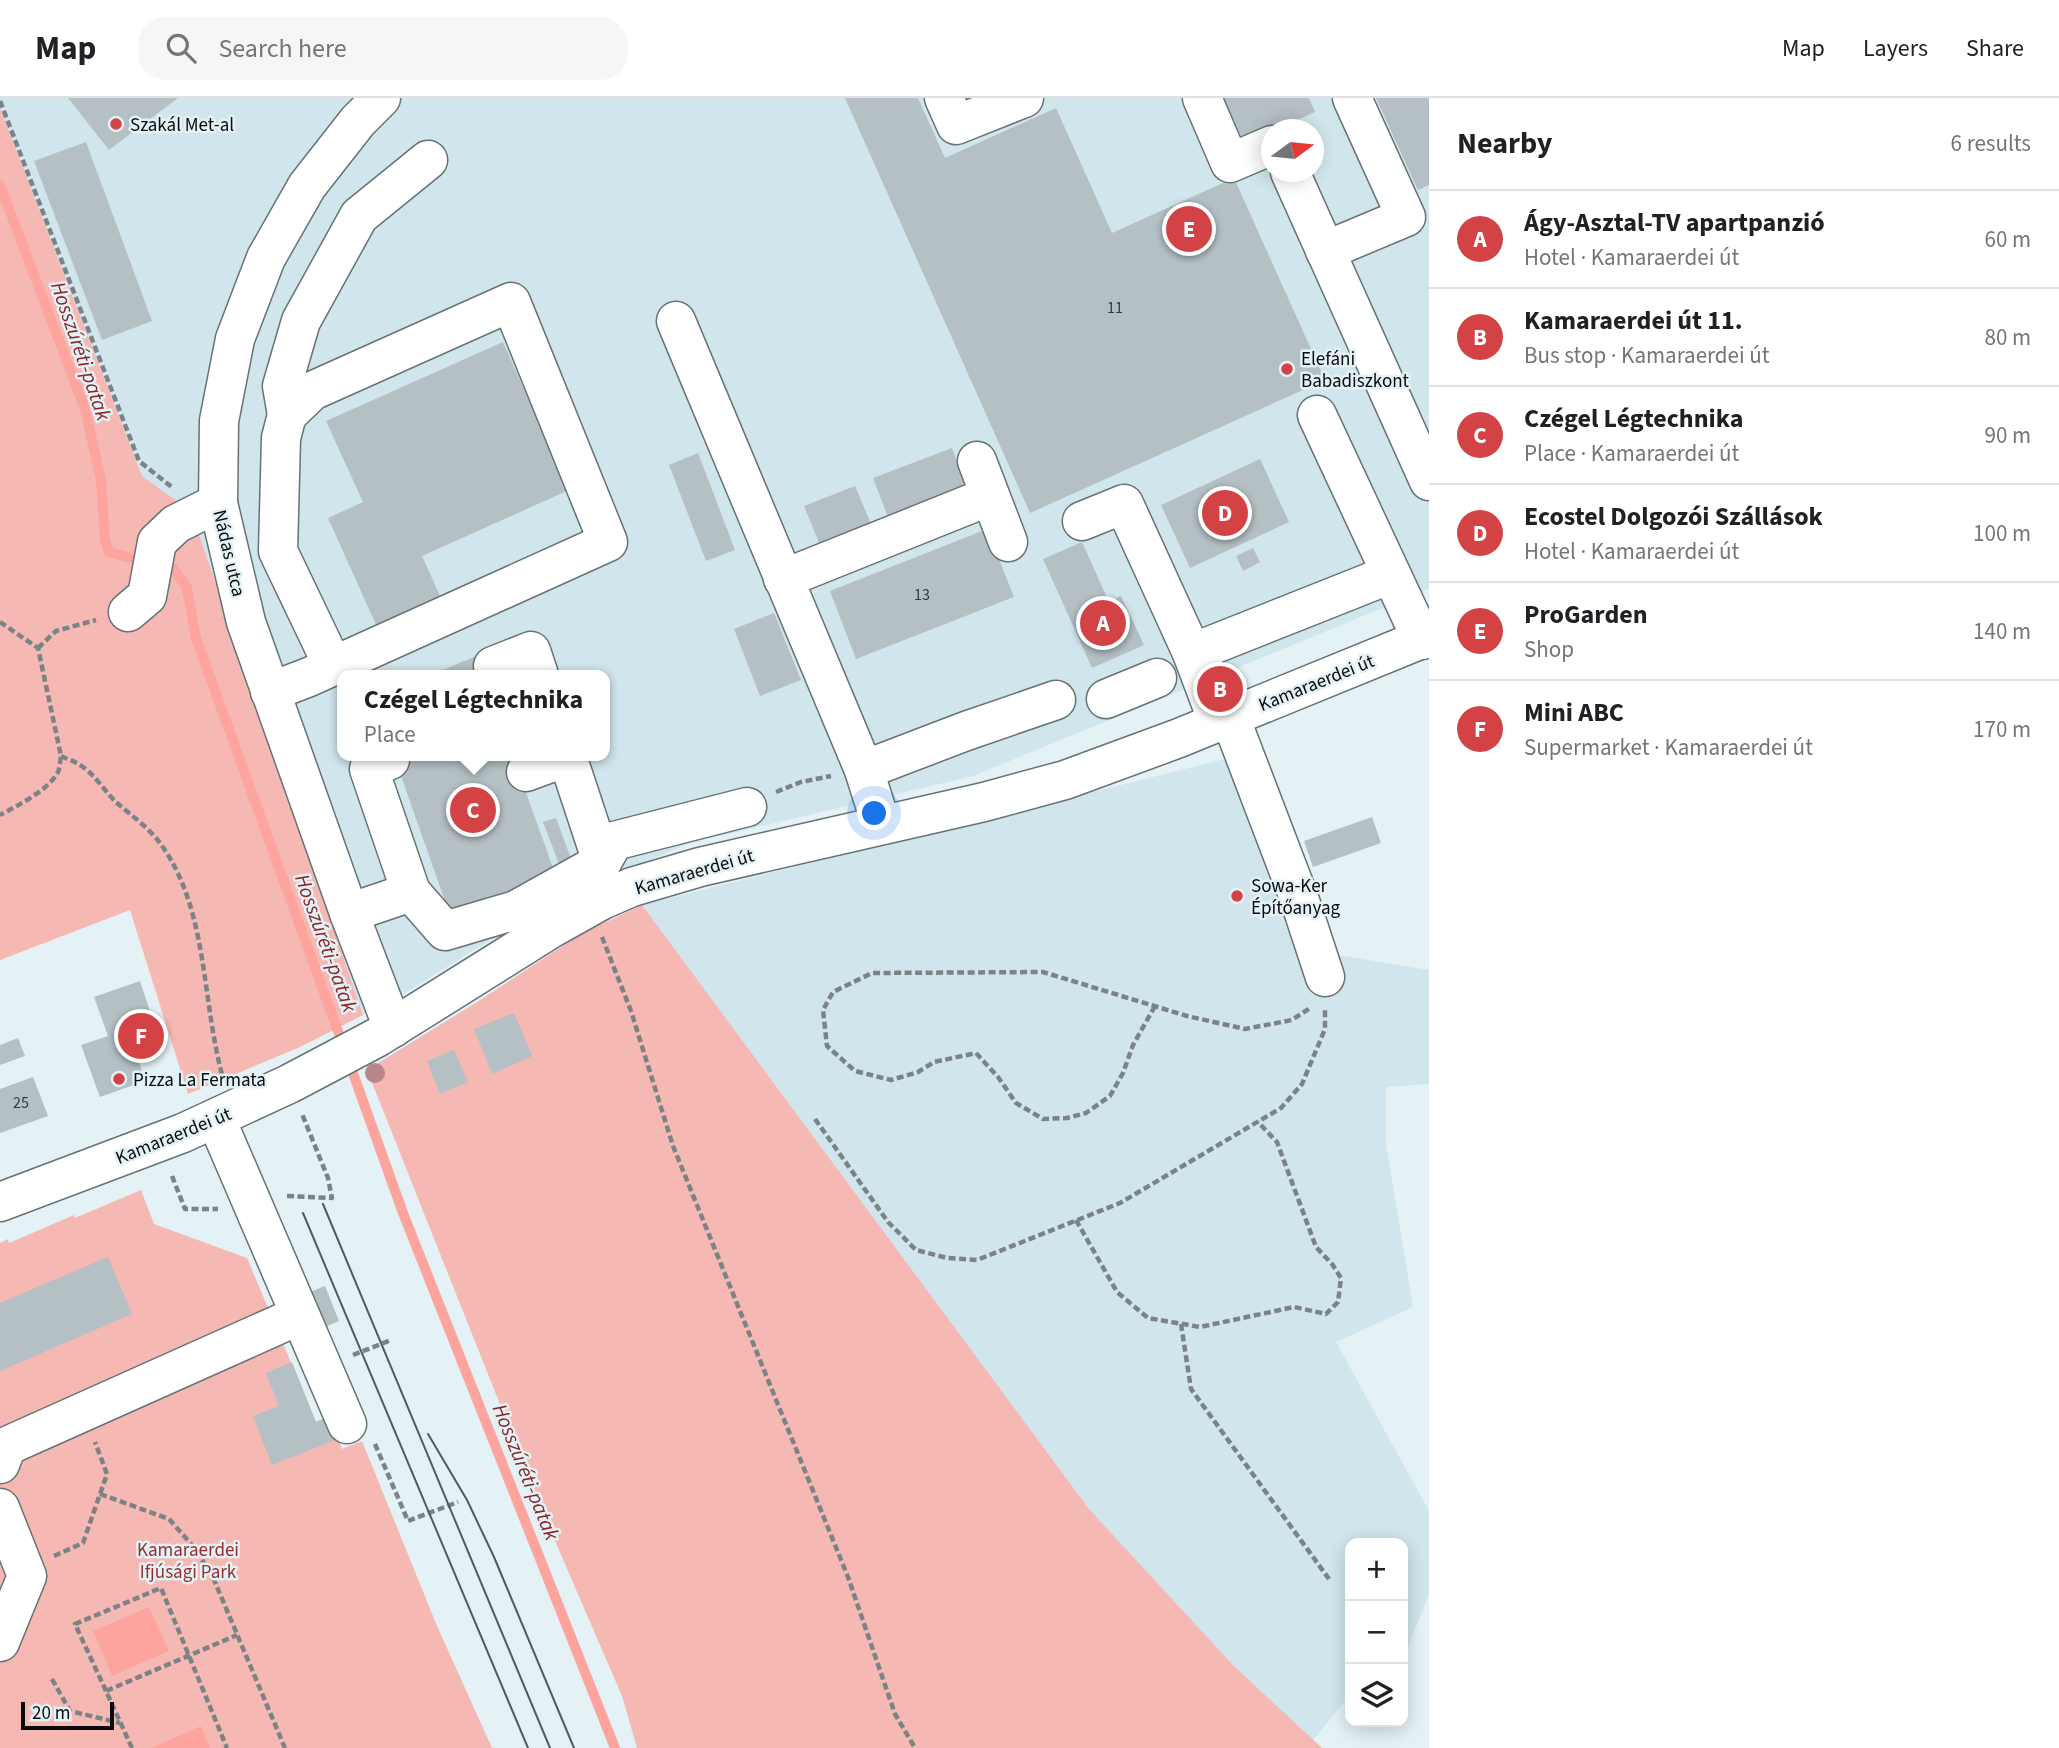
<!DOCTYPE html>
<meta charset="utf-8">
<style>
body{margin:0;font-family:"Source Sans 3",sans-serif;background:#f6f6f6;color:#202124}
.controls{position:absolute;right:21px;bottom:21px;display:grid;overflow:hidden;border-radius:14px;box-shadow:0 4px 18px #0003}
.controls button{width:63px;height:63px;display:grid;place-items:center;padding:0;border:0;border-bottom:2px solid #e0e0e0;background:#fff;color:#202124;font:35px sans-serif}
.compass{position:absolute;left:1261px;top:21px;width:63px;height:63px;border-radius:50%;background:#fff;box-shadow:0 4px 18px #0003;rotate:75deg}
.scale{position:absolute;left:21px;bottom:18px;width:93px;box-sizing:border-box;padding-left:7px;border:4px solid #080c0e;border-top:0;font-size:19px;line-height:24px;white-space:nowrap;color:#080c0e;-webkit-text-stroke:5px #e4f1f5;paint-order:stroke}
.you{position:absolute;left:875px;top:716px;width:24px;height:24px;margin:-18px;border:5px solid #fff;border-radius:50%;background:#1a73e8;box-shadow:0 0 0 10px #1a73e833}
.badge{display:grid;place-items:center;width:46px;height:46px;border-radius:50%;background:#d34346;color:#fff;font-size:23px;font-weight:700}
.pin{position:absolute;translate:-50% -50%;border:4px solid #fff;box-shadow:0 2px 7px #0006}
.popup{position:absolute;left:337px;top:572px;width:273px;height:91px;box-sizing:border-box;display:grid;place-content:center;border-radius:14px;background:#fff;filter:drop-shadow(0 2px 5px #0005);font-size:23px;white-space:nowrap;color:#757577}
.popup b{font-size:26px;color:#202124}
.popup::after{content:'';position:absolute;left:50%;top:100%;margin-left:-14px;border:14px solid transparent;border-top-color:#fff}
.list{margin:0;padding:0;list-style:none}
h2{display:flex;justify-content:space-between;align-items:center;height:91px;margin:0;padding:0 28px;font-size:30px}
h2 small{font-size:23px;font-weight:400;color:#757577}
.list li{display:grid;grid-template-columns:46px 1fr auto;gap:21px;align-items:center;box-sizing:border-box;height:98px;padding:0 28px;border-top:2px solid #e0e0e0}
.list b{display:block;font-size:26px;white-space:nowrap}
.list p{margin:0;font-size:23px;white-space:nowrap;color:#757577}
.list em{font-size:23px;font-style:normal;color:#757577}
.icon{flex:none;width:38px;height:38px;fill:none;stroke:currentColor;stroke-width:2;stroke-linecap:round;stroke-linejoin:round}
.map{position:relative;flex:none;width:1429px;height:1650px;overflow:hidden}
header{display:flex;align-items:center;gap:42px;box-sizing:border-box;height:98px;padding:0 35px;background:#fff;border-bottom:2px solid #e0e0e0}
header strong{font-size:33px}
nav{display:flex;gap:38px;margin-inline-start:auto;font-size:24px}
.search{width:490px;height:63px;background:#f6f6f6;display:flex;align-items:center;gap:18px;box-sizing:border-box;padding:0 24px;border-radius:28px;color:#757577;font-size:26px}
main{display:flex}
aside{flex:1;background:#fff}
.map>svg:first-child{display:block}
.built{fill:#d0e6ec;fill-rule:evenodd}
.green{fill:#f5b8b3}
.water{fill:#fea49e}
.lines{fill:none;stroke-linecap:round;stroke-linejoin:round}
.stream{stroke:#fea49e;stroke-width:10}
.building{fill:#b4c0c4}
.minor-casing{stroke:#667275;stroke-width:41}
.path{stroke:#7b8386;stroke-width:4.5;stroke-dasharray:7 3.5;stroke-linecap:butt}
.minor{stroke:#fff;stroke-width:38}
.tram{stroke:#535a5d;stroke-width:2}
.tree{fill:#b98689}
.poi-dot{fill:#d34346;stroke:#e4f1f5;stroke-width:2.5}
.labels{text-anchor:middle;stroke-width:5;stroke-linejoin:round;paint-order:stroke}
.number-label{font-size:16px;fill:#33393c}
.poi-label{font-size:19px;fill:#080c0e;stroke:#e4f1f5;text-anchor:start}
.street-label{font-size:19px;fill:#080c0e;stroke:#e4f1f5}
.park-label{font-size:19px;fill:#962f30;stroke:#e4f1f5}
.water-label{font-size:21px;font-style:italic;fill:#8b2427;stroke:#e4f1f5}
</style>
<header>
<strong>Map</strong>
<div class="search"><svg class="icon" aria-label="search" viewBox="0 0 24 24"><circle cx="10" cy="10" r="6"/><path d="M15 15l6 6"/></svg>Search here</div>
<nav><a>Map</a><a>Layers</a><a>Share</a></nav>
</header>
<main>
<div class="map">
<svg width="1429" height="1650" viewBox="0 0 1429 1650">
<rect width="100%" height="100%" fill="#e4f1f5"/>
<g class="built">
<path d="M0 0H1429V491L973 678 690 745 548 806 405 895 363 917 191 414 142 378 0 10ZM1272 32H1314V74H1272ZM342 577H604V658H342Z"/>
<path d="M1253 654 1331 856 1429 872V986L1386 989V1046L1413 1209 1336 1244 1429 1413V1496L1408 1549 1403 1553V1445H1350V1597L1313 1642 1234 1568 1089 1411 642 807Z"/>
</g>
<g class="green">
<path d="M0 10 142 378 191 413 363 917 300 949 188 996 130 812 0 862Z"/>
<path d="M642 807 1089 1411 1234 1568 1322 1650H637L622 1598 546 1422 367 972 477 904 581 836Z"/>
<path d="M141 1092 154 1126 247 1160 316 1324 329 1318 342 1351 362 1343 437 1528 492 1650H0V1145L8 1141 9 1145 74 1117 75 1120Z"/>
</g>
<g class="water">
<path d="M149 1509 169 1553 112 1578 93 1533Z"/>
<path d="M201 1628 210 1650H151Z"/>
</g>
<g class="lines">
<g class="stream">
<path d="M0 87 85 311 101 382 105 441 109 454 145 464"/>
<path d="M160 468 173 470 187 490 196 540 344 950"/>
<path d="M349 964 403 1115 615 1650"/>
</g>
</g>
<g class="building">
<path d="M68 0H178L109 52Z"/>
<path d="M845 0H918L945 60 1056 10 1112 135 1234 80 1325 282 1030 415Z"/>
<path d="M1224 0H1309L1315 14 1244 45Z"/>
<path d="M1376 0H1429V87L1418 92Z"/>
<path d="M86 44 152 223 102 242 34 63Z"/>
<path d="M503 244 569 392 422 458 441 500 377 529 328 420 363 404 326 323Z"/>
<path d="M952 350 966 389 888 419 873 380Z"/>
<path d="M698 355 735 452 706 463 669 367Z"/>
<path d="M1260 361 1289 424 1190 470 1161 407Z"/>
<path d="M855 388 871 426 820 447 804 408Z"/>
<path d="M987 431 1014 499 856 561 830 493Z"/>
<path d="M1082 444 1109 504 1121 498 1144 547 1092 570 1043 461Z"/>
<path d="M1253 450 1260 464 1243 473 1236 458Z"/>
<path d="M774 515 801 582 760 598 734 531Z"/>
<path d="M488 553 496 577H431Z"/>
<path d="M394 658H513L558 784 452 823Z"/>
<path d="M1372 719 1381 745 1313 769 1304 743Z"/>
<path d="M556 720 573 766 561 771 543 724Z"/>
<path d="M140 883 151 916 147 917 155 940 134 949 145 983 100 999 81 947 108 938 94 899Z"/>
<path d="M514 915 532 958 492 976 474 931Z"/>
<path d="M18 940 25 958 0 967V947Z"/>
<path d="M454 952 468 984 440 996 427 963Z"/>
<path d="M33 979 48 1018 0 1035V991Z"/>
<path d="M108 1159 132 1216 0 1273V1205Z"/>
<path d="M325 1188 339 1223 320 1231 305 1196Z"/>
<path d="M292 1264 316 1324 329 1318 338 1341 272 1367 253 1318 279 1308 266 1275Z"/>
</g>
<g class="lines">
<g class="minor-casing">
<g id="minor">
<path d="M381 0 358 23 307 88 266 160 235 241 219 323 218 405 246 524 349 815 393 930"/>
<path d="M944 0 956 27 1024 0"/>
<path d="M1202 0 1230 65 1272 47"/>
<path d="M1290 74 1429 383"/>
<path d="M1325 153 1406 119 1352 0"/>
<path d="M676 223 864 672 881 726"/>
<path d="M287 317 282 288 301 223 359 118 428 62"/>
<path d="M1317 317 1422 542"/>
<path d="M977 363 1008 444"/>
<path d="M1082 423 1124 406 1192 555 1218 624"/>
<path d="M783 481 990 398"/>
<path d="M128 514 147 498 157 444 176 426 218 405"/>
<path d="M1192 555 1391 476"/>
<path d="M493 568 531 553 539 577"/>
<path d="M270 594 309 579 608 444 511 204 312 293 287 317 281 340 278 453 333 568"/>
<path d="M1106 601 1157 580"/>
<path d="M1230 619 1298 797 1325 879"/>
<path d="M567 658 602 764"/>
<path d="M390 662 369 671 411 794"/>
<path d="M864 672 966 633 1056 602"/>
<path d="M526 674 567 659"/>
<path d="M349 815 411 794 445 833 516 812 602 764 614 743 747 709"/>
<path d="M216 1021 347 1326"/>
<path d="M0 1104 183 1035 289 986 378 939 552 830 602 802 632 789 700 769 984 704 1065 682 1179 640 1429 538"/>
<path d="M0 1366 7 1348 300 1217"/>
<path d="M0 1410 27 1478 0 1544"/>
</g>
</g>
<g class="path">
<path d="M0 3 139 363 173 390"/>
<path d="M0 524 38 550 61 658C60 663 60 670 58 674 49 692 17 708 0 717"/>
<path d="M38 550 56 533 96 522"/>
<path d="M61 658C67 661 74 663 80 667 94 675 105 694 117 705 131 717 149 730 160 745 209 812 201 902 223 980"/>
<path d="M776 694 801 684 831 678"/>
<path d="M602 839 631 913 673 1048 848 1479 895 1616 915 1650"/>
<path d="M1155 908 1133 947 1123 975 1110 998 1086 1015 1067 1020 1043 1021 1016 1005 998 979 976 955 934 964 918 974 891 982 855 973 827 948 823 912 833 894 872 875 1043 874 1187 918 1245 931 1292 922 1310 910"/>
<path d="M815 1021 888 1124 916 1152 947 1160 977 1162 1120 1105 1281 1010 1302 986 1325 931V911"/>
<path d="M172 1078 185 1111H218"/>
<path d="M287 1098 332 1100 328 1080 302 1016"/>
<path d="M1076 1122 1117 1194 1148 1220 1200 1229 1294 1209 1326 1216 1338 1204 1341 1180 1332 1166 1316 1149 1277 1044 1258 1024"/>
<path d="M1181 1226 1191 1291 1329 1481"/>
<path d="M353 1257 391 1242"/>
<path d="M375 1346 408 1423 458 1404"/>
<path d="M100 1396 169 1421 193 1448 212 1477 285 1650"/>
<path d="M54 1458 83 1445 107 1376 95 1344"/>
<path d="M52 1581 70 1613 120 1625"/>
<path d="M106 1593 75 1526 161 1490 227 1650"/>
<path d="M132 1650 106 1593 237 1537"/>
</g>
<use href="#minor" class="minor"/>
<g class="tram">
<path d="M323 1106 550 1650"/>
<path d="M303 1115 528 1650"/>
<path d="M428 1336 467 1402 494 1459 574 1650"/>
</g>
</g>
<circle class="tree" cx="375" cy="975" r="10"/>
<g class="poi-dot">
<circle cx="116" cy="26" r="7"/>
<circle cx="1287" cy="271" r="7"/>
<circle cx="1237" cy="798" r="7"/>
<circle cx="119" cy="981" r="7"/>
</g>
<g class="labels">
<g class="number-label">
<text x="1115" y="215">11</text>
<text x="922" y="502">13</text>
<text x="21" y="1010">25</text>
</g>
<g class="poi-label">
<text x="130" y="33">Szakál Met-al</text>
<text x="1301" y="267">Elefáni<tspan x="1301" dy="22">Babadiszkont</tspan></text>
<text x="1251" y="794">Sowa-Ker<tspan x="1251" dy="22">Építőanyag</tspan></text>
<text x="133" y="988">Pizza La Fermata</text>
</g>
<g class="street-label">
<text transform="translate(230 455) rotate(77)" y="7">Nádas utca</text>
<text transform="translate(1316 584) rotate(-22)" y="7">Kamaraerdei út</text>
<text transform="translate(694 773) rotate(-16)" y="7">Kamaraerdei út</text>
<text transform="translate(173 1037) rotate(-22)" y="7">Kamaraerdei út</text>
</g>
<g class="park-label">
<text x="188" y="1458">Kamaraerdei<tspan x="188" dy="22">Ifjúsági Park</tspan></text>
</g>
<g class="water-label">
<text transform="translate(81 253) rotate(71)" y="7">Hosszúréti-patak</text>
<text transform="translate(326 845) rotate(70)" y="7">Hosszúréti-patak</text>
<text transform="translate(526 1374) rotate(68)" y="7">Hosszúréti-patak</text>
</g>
</g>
</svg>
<div class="controls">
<button>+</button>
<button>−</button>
<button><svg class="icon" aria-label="layers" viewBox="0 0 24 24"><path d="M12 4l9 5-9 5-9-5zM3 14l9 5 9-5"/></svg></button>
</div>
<svg class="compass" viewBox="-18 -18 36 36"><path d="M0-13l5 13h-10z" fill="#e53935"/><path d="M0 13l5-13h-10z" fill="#757577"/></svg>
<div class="scale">20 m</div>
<div class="you"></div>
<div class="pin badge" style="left:1103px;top:525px">A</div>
<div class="pin badge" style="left:1220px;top:591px">B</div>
<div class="pin badge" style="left:473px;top:712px">C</div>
<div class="popup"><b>Czégel Légtechnika</b>Place</div>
<div class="pin badge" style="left:1225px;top:415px">D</div>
<div class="pin badge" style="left:1189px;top:131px">E</div>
<div class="pin badge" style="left:141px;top:938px">F</div>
</div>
<aside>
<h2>Nearby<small>6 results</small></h2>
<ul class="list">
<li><span class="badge">A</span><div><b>Ágy-Asztal-TV apartpanzió</b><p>Hotel · Kamaraerdei út</p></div><em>60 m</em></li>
<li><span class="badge">B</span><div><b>Kamaraerdei út 11.</b><p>Bus stop · Kamaraerdei út</p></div><em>80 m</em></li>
<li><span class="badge">C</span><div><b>Czégel Légtechnika</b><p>Place · Kamaraerdei út</p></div><em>90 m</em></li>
<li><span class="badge">D</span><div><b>Ecostel Dolgozói Szállások</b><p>Hotel · Kamaraerdei út</p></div><em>100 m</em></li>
<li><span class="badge">E</span><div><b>ProGarden</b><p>Shop</p></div><em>140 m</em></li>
<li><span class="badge">F</span><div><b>Mini ABC</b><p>Supermarket · Kamaraerdei út</p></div><em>170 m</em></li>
</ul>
</aside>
</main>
